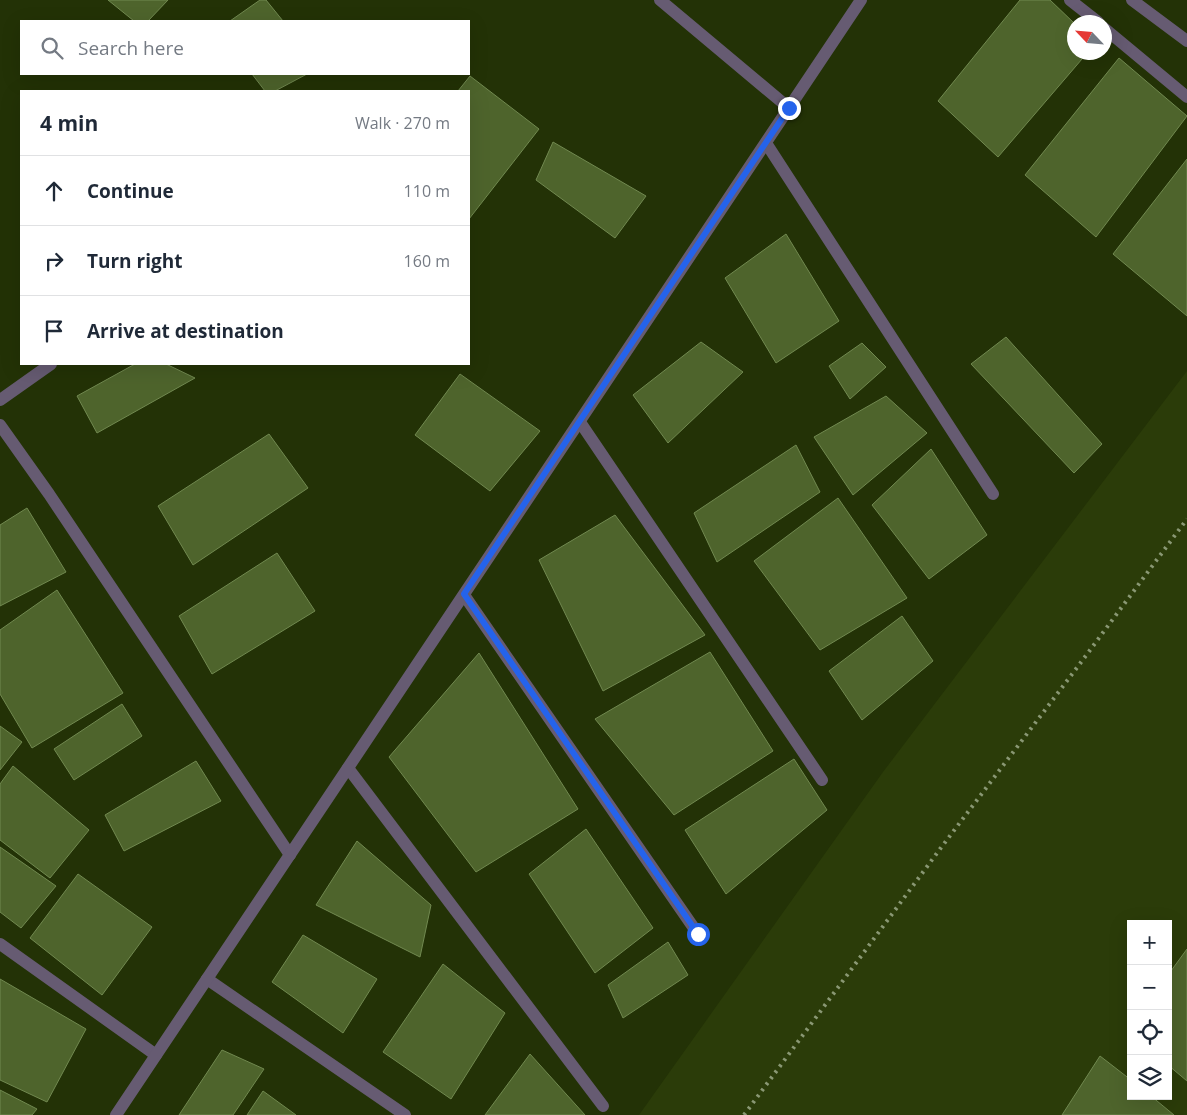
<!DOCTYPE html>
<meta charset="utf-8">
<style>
body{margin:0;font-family:"Open Sans",sans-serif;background:#f2f2f3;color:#1f2937}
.controls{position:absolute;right:15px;bottom:15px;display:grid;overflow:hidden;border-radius:0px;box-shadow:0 5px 20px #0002}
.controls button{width:45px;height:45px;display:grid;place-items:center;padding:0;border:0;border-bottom:1px solid #e0e1e3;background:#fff;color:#1f2937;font:25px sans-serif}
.compass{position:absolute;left:1067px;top:15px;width:45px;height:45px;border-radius:50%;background:#fff;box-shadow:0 5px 20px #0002;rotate:296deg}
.stop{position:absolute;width:15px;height:15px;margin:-11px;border:4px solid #2563eb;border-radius:50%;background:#fff}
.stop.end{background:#2563eb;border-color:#fff;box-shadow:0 1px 5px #0008}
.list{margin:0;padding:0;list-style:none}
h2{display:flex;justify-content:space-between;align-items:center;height:65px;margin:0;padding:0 20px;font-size:21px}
h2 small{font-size:16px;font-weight:400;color:#747a83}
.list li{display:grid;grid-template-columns:32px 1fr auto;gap:15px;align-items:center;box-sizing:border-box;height:70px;padding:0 20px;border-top:1px solid #e0e1e3}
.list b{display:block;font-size:19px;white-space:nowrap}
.list em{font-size:16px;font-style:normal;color:#747a83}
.icon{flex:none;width:28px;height:28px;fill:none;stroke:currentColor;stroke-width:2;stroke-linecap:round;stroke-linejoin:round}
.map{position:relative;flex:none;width:1187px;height:1115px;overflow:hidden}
.search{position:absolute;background:#fff;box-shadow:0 5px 20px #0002;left:20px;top:20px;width:450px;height:55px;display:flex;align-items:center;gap:12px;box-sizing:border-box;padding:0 18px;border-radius:0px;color:#747a83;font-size:19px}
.panel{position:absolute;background:#fff;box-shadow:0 5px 20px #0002;left:20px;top:90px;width:450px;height:275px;border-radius:0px}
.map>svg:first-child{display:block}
.built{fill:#2b3c09;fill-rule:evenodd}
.building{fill:#4e642c;stroke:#718950}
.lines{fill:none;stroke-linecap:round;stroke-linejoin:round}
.minor{stroke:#665b72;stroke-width:12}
.rail{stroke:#8a9874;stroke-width:4;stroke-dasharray:2.5 5;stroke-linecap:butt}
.route{stroke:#2563eb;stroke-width:6}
</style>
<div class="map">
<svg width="1187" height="1115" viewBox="0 0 1187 1115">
<rect width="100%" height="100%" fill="#233206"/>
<path class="built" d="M1187 371V1115H639L883 772ZM1131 924H1168V1096H1131Z"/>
<g class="building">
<path d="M108 0H168L148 21H134Z"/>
<path d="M260 0H266L283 21H230Z"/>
<path d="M1020 0H1050L1074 23V52H1088L998 157 938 101Z"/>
<path d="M1119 58 1187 116 1096 237 1025 175Z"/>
<path d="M252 74H307L275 91H265Z"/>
<path d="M470 76 539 129 469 219V91H458Z"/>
<path d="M553 142 646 196 615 238 536 180Z"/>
<path d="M1187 159V316L1113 254Z"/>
<path d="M786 234 839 321 776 363 725 278Z"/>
<path d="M1006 337 1102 444 1074 473 971 364Z"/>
<path d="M701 342 743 372 668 443 633 395Z"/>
<path d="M862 343 886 367 850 399 829 366Z"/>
<path d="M135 364H166L195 378 97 433 77 396Z"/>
<path d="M460 374 540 431 490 491 415 435Z"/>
<path d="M886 396 927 433 853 495 814 437Z"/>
<path d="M269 434 308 488 193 565 158 506Z"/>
<path d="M796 445 820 492 717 562 694 513Z"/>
<path d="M931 449 987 535 929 579 872 505Z"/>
<path d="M838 498 907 598 820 650 754 561Z"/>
<path d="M27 508 66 572 0 606V525Z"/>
<path d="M615 515 705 635 603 691 539 560Z"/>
<path d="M277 553 315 611 212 674 179 616Z"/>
<path d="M57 590 123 693 32 748 0 694V630Z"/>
<path d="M902 616 933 661 862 720 829 671Z"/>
<path d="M710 652 773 751 674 815 595 719Z"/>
<path d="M479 653 578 809 476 872 389 757Z"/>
<path d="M122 704 142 736 74 780 54 749Z"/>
<path d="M0 726 22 742 0 770Z"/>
<path d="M794 759 827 810 726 894 685 830Z"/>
<path d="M196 761 221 801 124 851 105 815Z"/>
<path d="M13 766 89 830 50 878 0 840V784Z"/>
<path d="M586 829 653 928 595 973 529 874Z"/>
<path d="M357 841 431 905 420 957 316 905Z"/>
<path d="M0 847 56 886 21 928 0 912Z"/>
<path d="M78 874 152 927 102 995 30 938Z"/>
<path d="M303 935 377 979 343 1033 272 982Z"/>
<path d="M668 942 688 975 623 1018 608 985Z"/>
<path d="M1187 949V1081L1168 1065V975Z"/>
<path d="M443 964 505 1013 451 1099 383 1052Z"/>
<path d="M0 979 86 1029 47 1102 0 1080Z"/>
<path d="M222 1050 264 1069 233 1115H179Z"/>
<path d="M530 1054 585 1115H485Z"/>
<path d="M1100 1056 1131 1080V1096H1151L1174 1115H1062Z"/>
<path d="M0 1090 37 1109 32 1115H0Z"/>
<path d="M263 1091 296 1115H247Z"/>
</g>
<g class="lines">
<g class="minor">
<path d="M660 0 789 108"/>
<path d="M1070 0 1098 22"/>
<path d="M1132 0 1187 41"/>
<path d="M1104 28 1187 97"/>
<path d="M766 143 993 494"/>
<path d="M0 400 51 364"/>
<path d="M580 422 822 780"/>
<path d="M0 425 49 494 290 855"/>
<path d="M464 595 698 934"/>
<path d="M348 768 603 1106"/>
<path d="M0 944 156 1055"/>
<path d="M207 979 405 1115"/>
<path d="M116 1115 861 0"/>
</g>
<path class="rail" d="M744 1115 940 849 1079 665 1187 519"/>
</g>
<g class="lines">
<path class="route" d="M698 934 464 594 789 108"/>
</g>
</svg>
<div class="controls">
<button>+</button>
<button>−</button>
<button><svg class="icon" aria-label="locate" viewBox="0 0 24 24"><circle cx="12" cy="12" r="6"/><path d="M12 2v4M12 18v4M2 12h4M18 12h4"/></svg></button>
<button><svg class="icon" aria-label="layers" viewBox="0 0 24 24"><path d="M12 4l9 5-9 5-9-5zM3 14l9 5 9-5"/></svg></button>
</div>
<svg class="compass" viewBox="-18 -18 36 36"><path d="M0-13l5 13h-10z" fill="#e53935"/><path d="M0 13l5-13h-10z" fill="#747a83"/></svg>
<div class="stop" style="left:698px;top:934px"></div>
<div class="stop end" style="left:789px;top:108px"></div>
<div class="search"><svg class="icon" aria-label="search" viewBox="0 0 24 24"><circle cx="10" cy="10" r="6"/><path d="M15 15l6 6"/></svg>Search here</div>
<section class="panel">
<h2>4 min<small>Walk · 270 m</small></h2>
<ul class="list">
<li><svg class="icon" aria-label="ahead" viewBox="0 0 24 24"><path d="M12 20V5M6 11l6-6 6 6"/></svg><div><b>Continue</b></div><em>110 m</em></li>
<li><svg class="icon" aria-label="right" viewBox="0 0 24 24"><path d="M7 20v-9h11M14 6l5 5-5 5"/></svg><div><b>Turn right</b></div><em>160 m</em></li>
<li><svg class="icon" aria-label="arrive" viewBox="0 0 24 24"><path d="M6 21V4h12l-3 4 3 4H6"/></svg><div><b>Arrive at destination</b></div></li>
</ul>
</section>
</div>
